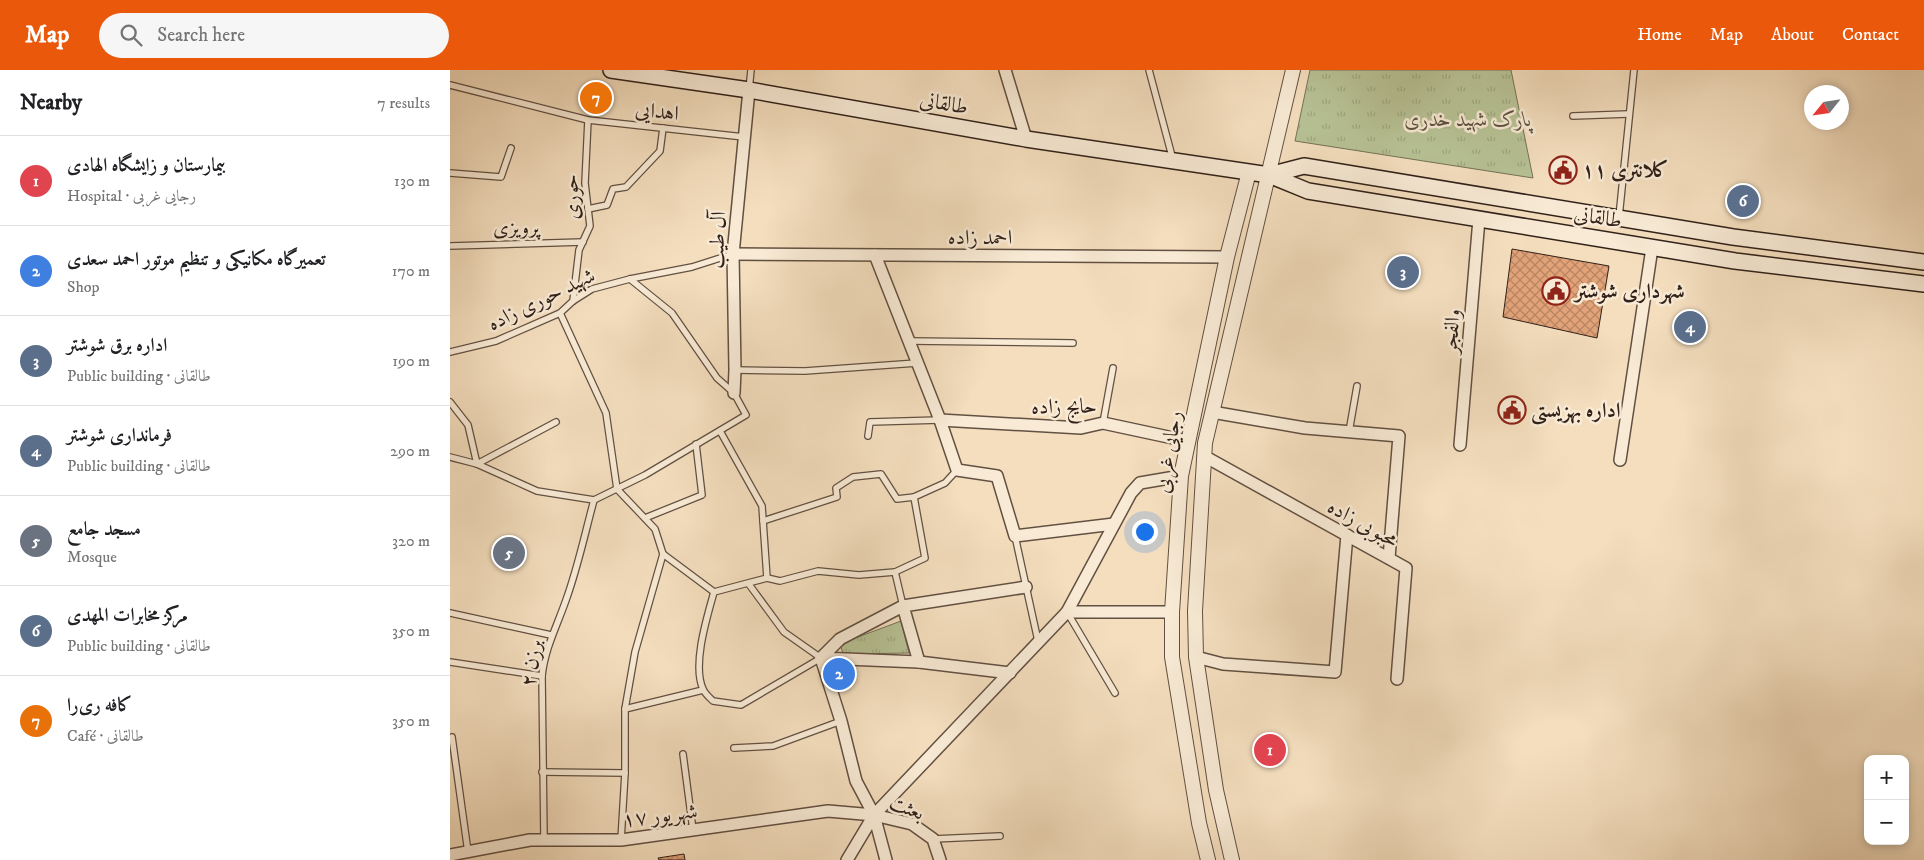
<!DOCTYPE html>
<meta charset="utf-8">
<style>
body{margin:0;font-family:"IM FELL DW Pica",Amiri,serif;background:#f6f6f6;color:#202124}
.controls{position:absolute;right:15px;bottom:15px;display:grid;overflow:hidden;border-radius:10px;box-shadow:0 2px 8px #0003}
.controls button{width:45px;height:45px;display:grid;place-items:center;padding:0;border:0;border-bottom:1px solid #e0e0e0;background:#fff;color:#202124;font:25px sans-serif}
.compass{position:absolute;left:1354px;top:15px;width:45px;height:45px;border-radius:50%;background:#fff;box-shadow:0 2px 8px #0003;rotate:240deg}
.you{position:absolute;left:694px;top:461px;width:18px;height:18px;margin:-12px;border:4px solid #fff;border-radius:50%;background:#1a73e8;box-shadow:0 0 0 8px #1a73e833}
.badge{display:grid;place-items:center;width:32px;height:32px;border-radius:50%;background:#ea580c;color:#fff;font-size:16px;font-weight:700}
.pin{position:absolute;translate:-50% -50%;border:2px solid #fff;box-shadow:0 1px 5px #0006}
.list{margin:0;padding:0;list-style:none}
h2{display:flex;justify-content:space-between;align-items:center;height:65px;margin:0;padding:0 20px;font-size:21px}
h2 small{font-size:16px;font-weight:400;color:#757577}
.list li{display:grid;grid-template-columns:32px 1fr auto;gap:15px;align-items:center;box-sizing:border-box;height:90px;padding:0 20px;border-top:1px solid #e0e0e0}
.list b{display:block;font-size:19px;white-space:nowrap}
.list p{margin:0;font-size:16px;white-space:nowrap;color:#757577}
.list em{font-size:16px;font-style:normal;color:#757577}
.icon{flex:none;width:28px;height:28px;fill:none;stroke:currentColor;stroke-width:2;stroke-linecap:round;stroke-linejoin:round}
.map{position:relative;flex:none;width:1474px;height:790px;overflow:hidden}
header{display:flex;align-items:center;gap:30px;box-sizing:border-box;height:70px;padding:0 25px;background:#ea580c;color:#fff}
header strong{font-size:24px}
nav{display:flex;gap:28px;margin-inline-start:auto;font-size:18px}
.search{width:350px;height:45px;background:#f6f6f6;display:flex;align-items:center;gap:12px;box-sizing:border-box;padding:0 18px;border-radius:28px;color:#757577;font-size:19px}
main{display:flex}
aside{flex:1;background:#fff}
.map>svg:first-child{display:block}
.grass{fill:url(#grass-tufts);stroke:#747257}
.building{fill:url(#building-cross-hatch);stroke:#312119}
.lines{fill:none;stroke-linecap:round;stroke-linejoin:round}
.service-casing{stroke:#625042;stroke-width:8}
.minor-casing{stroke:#625042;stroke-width:14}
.tertiary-casing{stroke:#625042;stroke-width:16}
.secondary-casing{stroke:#312119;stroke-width:18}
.service{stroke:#f8ead5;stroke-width:5.5}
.minor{stroke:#f8ead5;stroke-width:11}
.tertiary{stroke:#f8ead5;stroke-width:14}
.secondary{stroke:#f8ead5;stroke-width:15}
.labels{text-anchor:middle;stroke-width:5;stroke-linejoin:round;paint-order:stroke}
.street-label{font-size:21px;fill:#312119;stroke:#f8ead5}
.park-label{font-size:21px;font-style:italic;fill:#59513e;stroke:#f8ead5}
.poi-label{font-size:21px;font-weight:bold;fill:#312119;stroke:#f8ead5;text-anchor:start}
</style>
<header>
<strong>Map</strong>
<div class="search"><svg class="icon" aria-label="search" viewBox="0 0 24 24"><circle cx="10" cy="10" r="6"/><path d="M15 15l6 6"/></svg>Search here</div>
<nav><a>Home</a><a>Map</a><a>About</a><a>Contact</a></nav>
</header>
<main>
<aside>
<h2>Nearby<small>7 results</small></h2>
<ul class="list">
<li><span class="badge" style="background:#e0444e">1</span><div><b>بیمارستان و زایشگاه الهادی</b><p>Hospital · رجایی غربی</p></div><em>130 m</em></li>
<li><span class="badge" style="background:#3f7fe0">2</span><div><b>تعمیرگاه مکانیکی و تنظیم موتور احمد سعدی</b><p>Shop</p></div><em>170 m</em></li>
<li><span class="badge" style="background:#5c6f8a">3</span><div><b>اداره برق شوشتر</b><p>Public building · طالقانی</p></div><em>190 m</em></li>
<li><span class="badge" style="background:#5c6f8a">4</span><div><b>فرمانداری شوشتر</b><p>Public building · طالقانی</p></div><em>290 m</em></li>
<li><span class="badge" style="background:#6b7280">5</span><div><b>مسجد جامع</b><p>Mosque</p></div><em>320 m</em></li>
<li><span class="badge" style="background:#5c6f8a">6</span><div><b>مرکز مخابرات المهدی</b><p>Public building · طالقانی</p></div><em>350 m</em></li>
<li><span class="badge" style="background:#e8710a">7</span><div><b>کافه‌ ری‌را</b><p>Café · طالقانی</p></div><em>350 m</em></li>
</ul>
</aside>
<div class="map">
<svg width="1474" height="790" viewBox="0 0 1474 790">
<defs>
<pattern id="grass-tufts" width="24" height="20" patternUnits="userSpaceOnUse" patternTransform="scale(1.25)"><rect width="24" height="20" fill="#b7c295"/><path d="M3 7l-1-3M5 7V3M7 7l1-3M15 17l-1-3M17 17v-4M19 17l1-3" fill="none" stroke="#9ea680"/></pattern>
<pattern id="building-cross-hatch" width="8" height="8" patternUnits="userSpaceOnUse" patternTransform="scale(1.25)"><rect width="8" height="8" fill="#e2a379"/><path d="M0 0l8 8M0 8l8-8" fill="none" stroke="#b88462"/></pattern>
</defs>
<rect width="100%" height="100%" fill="#f4debe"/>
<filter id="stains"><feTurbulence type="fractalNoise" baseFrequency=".004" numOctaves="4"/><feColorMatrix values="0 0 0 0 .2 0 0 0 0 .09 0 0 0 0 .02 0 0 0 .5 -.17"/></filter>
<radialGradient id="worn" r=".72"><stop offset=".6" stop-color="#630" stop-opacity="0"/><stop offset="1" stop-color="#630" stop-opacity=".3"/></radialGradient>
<g class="grass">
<path d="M860 0H1061L1083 108 845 71Z"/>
<path d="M451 551 459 583 393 584 391 577 400 570Z"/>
</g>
<g class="building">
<path d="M1062 179 1159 196 1147 268 1053 247Z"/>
<path d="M234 784 235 790H209L208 788Z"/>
</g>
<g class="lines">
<g class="service-casing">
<g id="service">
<path d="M699 0 723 90"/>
<path d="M0 15 138 50 294 67"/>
<path d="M299 20 301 0"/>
<path d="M1123 46 1178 44"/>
<path d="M0 103 51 107 61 78"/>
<path d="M138 139 157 135 163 119 176 117 210 81 213 58"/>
<path d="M1169 147 1184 0"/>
<path d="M0 176 133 172"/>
<path d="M123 231 129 180 140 156 135 113 138 50"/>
<path d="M110 243 156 343 167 419 205 459 213 484"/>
<path d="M459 271 623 273"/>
<path d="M0 282 46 271 110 243 123 231 142 219 180 209 242 197 283 184"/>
<path d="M285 300 355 301 467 293"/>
<path d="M0 332 18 355 27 394 106 352"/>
<path d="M653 353 663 298"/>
<path d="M270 361 312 436 317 508 298 513 334 562 371 588 291 635 263 631C260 628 255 624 253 619 242 595 257 547 264 522L298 513"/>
<path d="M899 362 907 316"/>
<path d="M418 366 420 352 490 350"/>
<path d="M0 387 27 394 87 421 144 430"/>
<path d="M464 427 495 413 507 400"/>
<path d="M144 430 195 405 296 345 284 323 267 308 222 243 180 209"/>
<path d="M195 448 252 425 246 374"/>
<path d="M313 451 387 427 386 418 403 407 431 404 447 429 464 427 475 488 445 502 409 505 368 501 330 511 317 508"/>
<path d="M565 466 588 571"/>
<path d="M445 502 453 536"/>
<path d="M617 542 665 623"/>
<path d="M0 543 101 565"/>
<path d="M0 592 92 606"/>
<path d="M175 639 253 620"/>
<path d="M2 667 18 782"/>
<path d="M284 678 323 676 391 651"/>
<path d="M233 684 243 760"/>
<path d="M92 702 175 703"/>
<path d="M94 769 92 606C95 578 107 556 116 530 128 497 135 463 144 430"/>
<path d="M483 769 550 766"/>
<path d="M171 770 175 703V639L185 582 213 484 264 522"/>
</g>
</g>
<g class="minor-casing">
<g id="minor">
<path d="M555 0 576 69"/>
<path d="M283 184 777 187"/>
<path d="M425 185 490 350 507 400 547 406 565 466 664 454"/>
<path d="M284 323 285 300 283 184 299 20"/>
<path d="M762 342 855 358 949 366 939 488"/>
<path d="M490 350 631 358 653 353 737 371"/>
<path d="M1010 375 1029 149"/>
<path d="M754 386 956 498 947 609"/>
<path d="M1170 390 1202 178"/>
<path d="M453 536 390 569 371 588 469 592 453 536 576 517"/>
<path d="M617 542H722"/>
<path d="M746 587 773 594 885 602 897 465"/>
<path d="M371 588 391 651 406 711 424 745 436 790"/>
<path d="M469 592 560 603"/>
<path d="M0 785 80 770H171L378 741 424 745 462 754 483 769 490 790"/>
<path d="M397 790 424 745 617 542 681 423 690 413 731 406"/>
</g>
</g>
<g class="tertiary-casing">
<g id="tertiary">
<path d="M758 790 749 753 722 587V542L731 406 777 187 799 102"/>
<path d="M782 790 766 720 746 587 745 541 755 373 843 0"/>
</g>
</g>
<g class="secondary-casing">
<g id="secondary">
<path d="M161 0 299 20 576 69 819 105"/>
<path d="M1474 192 1283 167 854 96 819 105 858 121 1285 191 1474 214"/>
</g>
</g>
<use href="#service" class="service"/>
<use href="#minor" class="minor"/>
<use href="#tertiary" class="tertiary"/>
<use href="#secondary" class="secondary"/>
</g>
<defs>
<g id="civic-ring" transform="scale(1.4375)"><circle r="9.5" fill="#f8ead5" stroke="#8f2418" stroke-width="1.5"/><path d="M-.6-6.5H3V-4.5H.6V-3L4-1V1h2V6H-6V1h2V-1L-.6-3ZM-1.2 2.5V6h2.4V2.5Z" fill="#8f2418"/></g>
</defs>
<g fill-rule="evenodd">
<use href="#civic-ring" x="1113" y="100"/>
<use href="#civic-ring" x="1106" y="221"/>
<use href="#civic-ring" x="1062" y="340"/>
</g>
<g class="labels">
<g class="street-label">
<text transform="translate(494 33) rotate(10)" y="7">طالقانی</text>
<text transform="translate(207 41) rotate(6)" y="7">اهدایی</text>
<text transform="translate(121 127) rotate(-92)" y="7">حوری</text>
<text transform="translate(1148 147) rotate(9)" y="7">طالقانی</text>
<text transform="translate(66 157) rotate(-1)" y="7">پرویزی</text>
<text x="530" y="174">احمد زاده</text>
<text transform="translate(267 170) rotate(-87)" y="7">آل طیب</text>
<text transform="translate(91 229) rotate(-26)" y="7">شهید حوری زاده</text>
<text transform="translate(1001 261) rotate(-85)" y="7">والفجر</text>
<text transform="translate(614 336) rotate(-1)" y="7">حایج زاده</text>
<text transform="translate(718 382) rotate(-81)" y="7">رجایی غربی</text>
<text transform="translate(913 453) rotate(29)" y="7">محبوبی زاده</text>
<text transform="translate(81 593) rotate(-81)" y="7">برزن ۲</text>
<text transform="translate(457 737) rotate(21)" y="7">بعثت</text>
<text transform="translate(210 745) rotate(-7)" y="7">۱۷ شهریور</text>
</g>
<g class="park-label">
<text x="1018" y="56">پارک شهید خدری</text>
</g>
<g class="poi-label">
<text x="1132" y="107">کلانتری ۱۱</text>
<text x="1125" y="228">شهرداری شوشتر</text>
<text x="1081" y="347">اداره بهزیستی</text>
</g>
</g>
<rect width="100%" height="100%" filter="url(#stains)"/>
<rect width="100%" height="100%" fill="url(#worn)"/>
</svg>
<div class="controls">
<button>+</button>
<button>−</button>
</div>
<svg class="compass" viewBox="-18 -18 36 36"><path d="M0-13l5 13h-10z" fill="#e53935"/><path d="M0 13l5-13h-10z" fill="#757577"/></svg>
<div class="you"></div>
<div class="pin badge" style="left:820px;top:680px;background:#e0444e">1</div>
<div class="pin badge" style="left:389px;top:604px;background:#3f7fe0">2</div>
<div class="pin badge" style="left:953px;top:202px;background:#5c6f8a">3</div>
<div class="pin badge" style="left:1240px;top:257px;background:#5c6f8a">4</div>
<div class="pin badge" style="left:59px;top:483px;background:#6b7280">5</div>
<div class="pin badge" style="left:1293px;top:131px;background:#5c6f8a">6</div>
<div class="pin badge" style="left:146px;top:28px;background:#e8710a">7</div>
</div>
</main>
